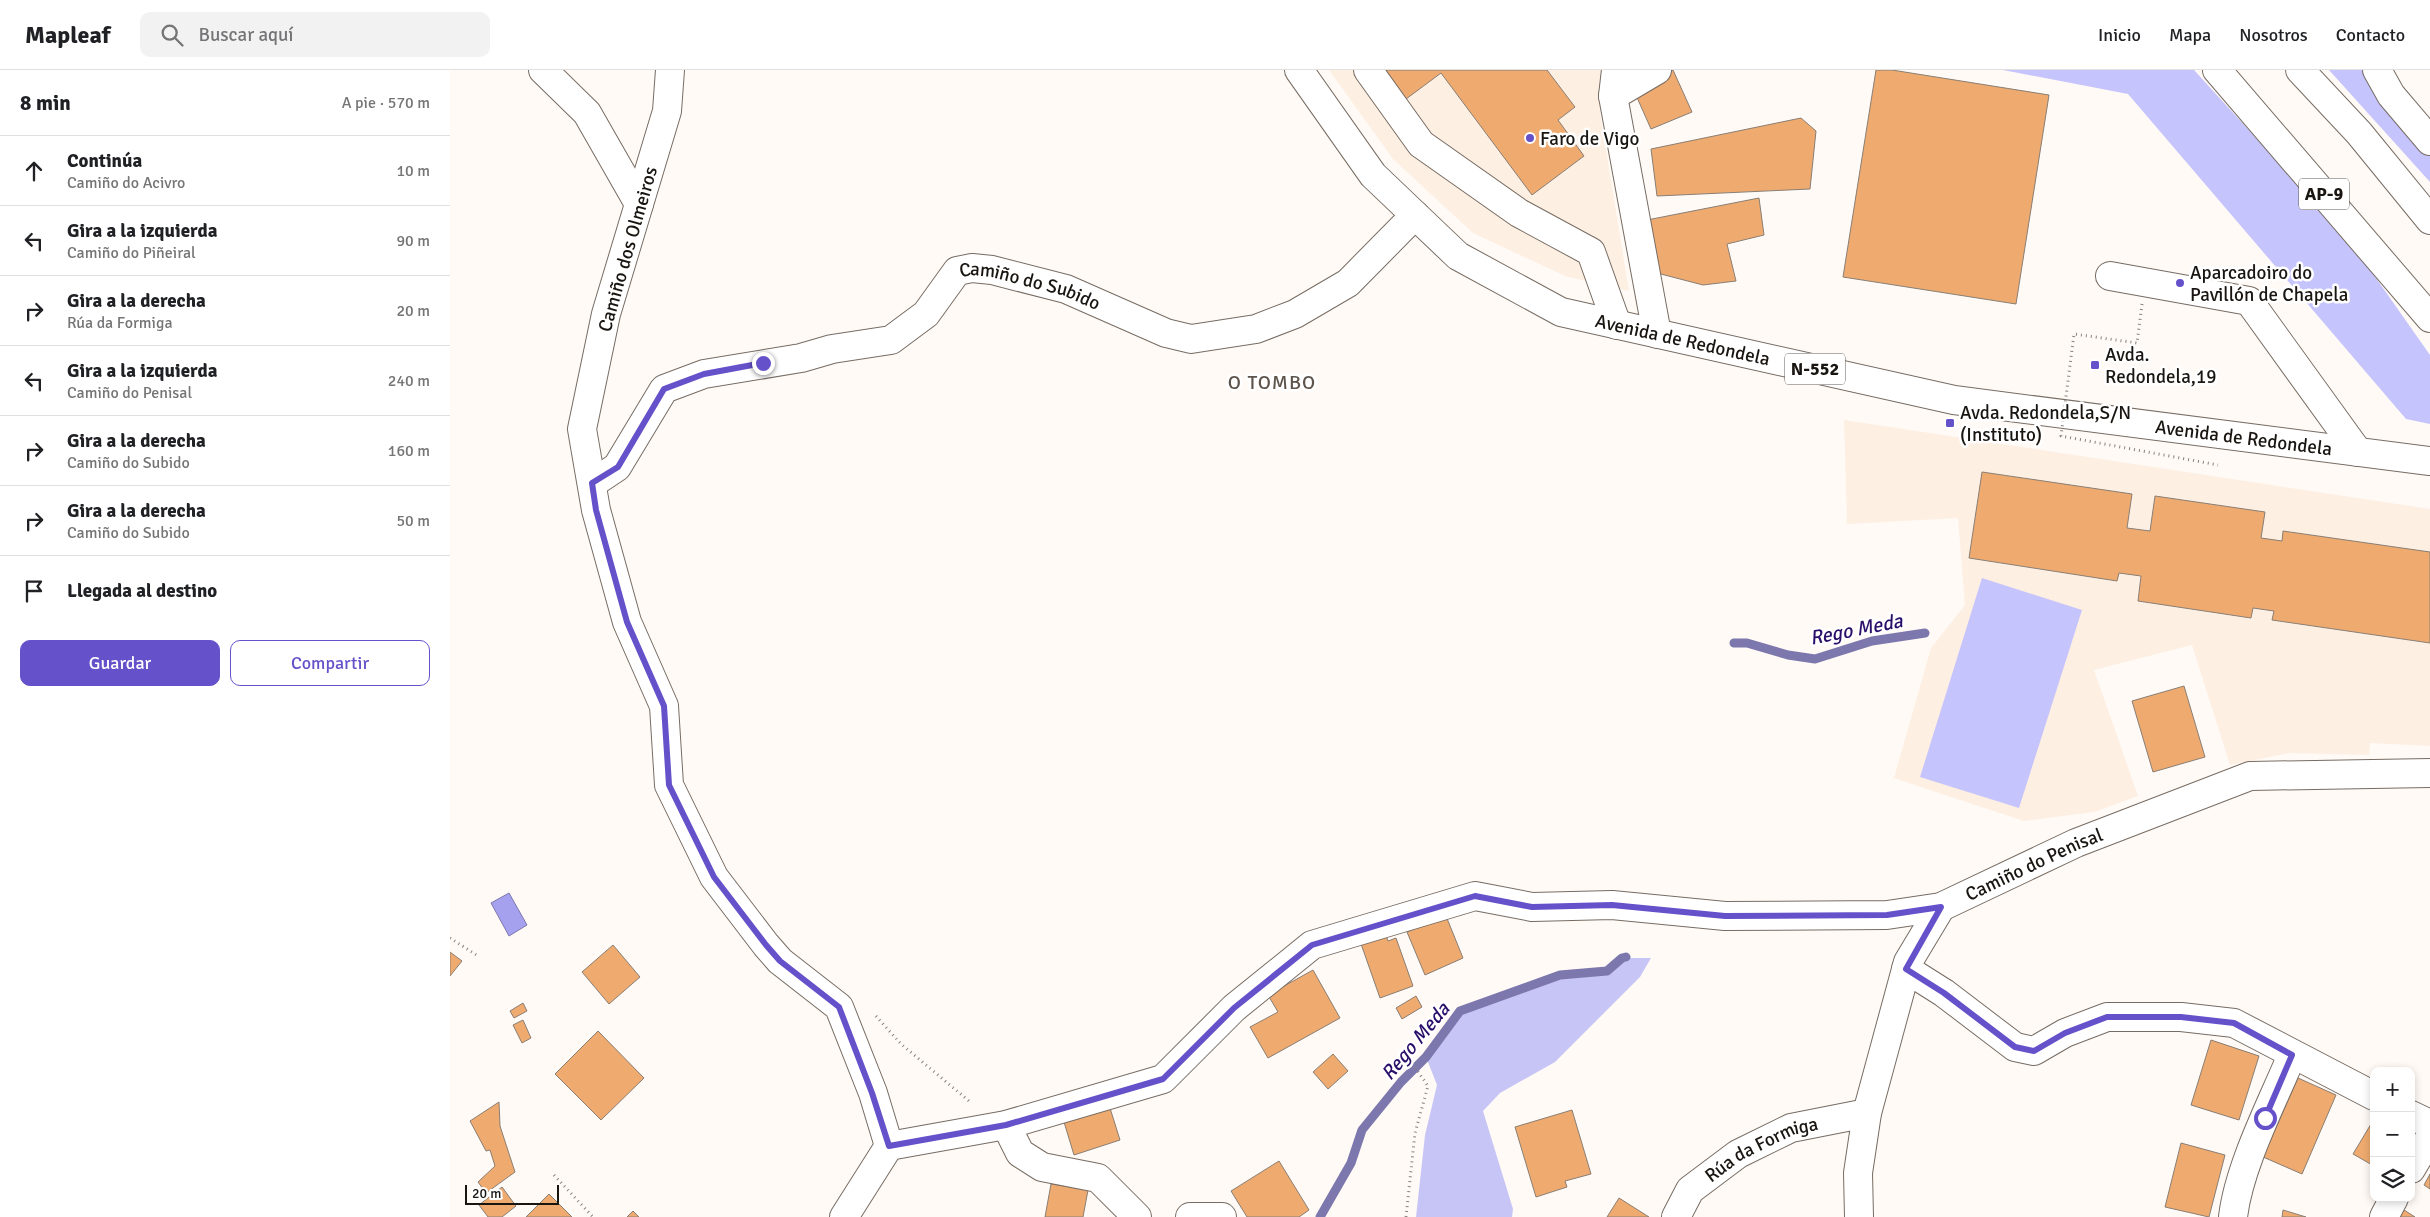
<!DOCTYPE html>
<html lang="es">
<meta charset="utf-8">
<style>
body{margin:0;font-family:Signika,sans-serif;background:#f2f2f2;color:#202124}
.controls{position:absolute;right:15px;bottom:15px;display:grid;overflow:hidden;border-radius:10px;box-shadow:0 2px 8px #0003}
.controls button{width:45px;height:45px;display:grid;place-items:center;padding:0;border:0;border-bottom:1px solid #e0e0e0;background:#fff;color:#202124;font:25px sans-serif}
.scale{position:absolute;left:15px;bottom:12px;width:94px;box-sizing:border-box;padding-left:5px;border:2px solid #191511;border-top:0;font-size:14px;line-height:18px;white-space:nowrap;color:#191511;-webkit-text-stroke:4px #fff;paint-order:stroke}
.stop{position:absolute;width:15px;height:15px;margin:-11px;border:4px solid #6551ca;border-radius:50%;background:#fff}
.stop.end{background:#6551ca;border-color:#fff;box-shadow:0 1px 5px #0008}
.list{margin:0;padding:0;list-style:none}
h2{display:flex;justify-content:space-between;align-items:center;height:65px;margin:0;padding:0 20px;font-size:21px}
h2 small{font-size:16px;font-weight:400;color:#757577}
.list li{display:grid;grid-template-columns:32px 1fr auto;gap:15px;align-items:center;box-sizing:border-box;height:70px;padding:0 20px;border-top:1px solid #e0e0e0}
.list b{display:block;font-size:19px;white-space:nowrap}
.list p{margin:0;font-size:16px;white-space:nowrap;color:#757577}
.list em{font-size:16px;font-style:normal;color:#757577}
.actions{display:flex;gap:10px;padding:15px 20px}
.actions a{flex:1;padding:11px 0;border:1px solid #6551ca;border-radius:10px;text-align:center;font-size:18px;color:#6551ca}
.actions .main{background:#6551ca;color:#fff}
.icon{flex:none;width:28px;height:28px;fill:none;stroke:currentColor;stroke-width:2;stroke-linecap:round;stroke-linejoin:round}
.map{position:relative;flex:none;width:1980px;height:1147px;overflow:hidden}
header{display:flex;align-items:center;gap:30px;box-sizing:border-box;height:70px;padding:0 25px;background:#fff;border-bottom:1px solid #e0e0e0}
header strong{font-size:24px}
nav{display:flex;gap:28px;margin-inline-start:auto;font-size:18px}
.search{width:350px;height:45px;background:#f2f2f2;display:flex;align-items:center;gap:12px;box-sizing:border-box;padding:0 18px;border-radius:10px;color:#757577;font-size:19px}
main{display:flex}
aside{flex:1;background:#fff}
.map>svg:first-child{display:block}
.built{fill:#feefe3}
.green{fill:#c6c4fc}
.forest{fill:#c7c5f5}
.water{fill:#a6a1ef;stroke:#7c77ac}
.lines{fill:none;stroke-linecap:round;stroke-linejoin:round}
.stream{stroke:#7c77ac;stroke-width:9}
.building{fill:#efab6f;stroke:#897e74}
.minor-casing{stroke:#776c63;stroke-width:30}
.highway-casing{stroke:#776c63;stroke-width:30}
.path{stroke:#88837f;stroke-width:3;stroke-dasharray:1 4;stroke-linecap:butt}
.minor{stroke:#fff;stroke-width:28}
.highway{stroke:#fff;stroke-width:28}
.path-bridge{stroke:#88837f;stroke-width:3;stroke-dasharray:1 4;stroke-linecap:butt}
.route{stroke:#6551ca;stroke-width:6}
.poi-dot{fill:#6551ca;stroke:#fff;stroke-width:2}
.labels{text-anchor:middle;stroke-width:5;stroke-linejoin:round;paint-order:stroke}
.shield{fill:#fff;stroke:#5e5b58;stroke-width:1}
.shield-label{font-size:18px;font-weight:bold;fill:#191511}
.poi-label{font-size:19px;fill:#191511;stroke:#fff;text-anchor:start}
.street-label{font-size:19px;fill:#191511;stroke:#fff}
.neighbourhood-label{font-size:20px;letter-spacing:1px;fill:#5e544b;stroke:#fff}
.water-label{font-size:20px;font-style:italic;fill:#290f69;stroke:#fff}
</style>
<header>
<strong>Mapleaf</strong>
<div class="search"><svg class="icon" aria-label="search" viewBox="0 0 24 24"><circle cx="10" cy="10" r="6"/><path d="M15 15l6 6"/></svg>Buscar aquí</div>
<nav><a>Inicio</a><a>Mapa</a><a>Nosotros</a><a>Contacto</a></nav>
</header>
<main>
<aside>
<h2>8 min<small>A pie · 570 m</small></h2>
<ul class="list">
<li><svg class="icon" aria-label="ahead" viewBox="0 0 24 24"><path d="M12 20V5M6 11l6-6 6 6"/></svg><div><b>Continúa</b><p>Camiño do Acivro</p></div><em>10 m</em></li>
<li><svg class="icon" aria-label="left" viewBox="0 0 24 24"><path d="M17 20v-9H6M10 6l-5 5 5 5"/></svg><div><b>Gira a la izquierda</b><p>Camiño do Piñeiral</p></div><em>90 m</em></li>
<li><svg class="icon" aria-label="right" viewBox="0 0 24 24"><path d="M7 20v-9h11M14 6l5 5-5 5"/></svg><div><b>Gira a la derecha</b><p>Rúa da Formiga</p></div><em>20 m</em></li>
<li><svg class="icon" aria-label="left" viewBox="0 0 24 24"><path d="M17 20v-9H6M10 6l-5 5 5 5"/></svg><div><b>Gira a la izquierda</b><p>Camiño do Penisal</p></div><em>240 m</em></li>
<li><svg class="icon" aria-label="right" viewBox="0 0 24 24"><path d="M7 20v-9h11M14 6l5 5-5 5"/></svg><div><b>Gira a la derecha</b><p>Camiño do Subido</p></div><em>160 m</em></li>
<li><svg class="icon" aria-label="right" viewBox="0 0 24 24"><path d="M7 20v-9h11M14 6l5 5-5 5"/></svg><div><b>Gira a la derecha</b><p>Camiño do Subido</p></div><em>50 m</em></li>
<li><svg class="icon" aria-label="arrive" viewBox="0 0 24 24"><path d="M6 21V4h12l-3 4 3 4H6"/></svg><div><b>Llegada al destino</b></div></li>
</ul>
<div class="actions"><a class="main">Guardar</a><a>Compartir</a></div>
</aside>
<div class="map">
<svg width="1980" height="1147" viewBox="0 0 1980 1147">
<rect width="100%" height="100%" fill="#fffaf6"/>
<g class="built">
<path d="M879 0H1156L1150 43 1179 221 1115 206 1023 163 943 89Z"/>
<path d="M1394 350 1980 439V676L1920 673 1919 685 1839 683 1780 695 1742 575 1644 600 1688 726 1644 742 1574 751 1444 708 1481 578 1515 535 1508 448 1397 454Z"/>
</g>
<g class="green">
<path d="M1553 0H1744L1900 171 1980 285V354L1956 349 1678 24Z"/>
<path d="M1879 0H1912L1928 29 1980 85V112Z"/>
<path d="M1532 508 1632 540 1569 738 1470 707Z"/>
</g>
<path class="forest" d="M1172 888H1201L1190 907 1105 992 1050 1023 1033 1041 1063 1139 1062 1147H966L975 1065 987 1015 976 987 1010 941 1110 905 1157 901Z"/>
<path class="water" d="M59 823 77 855 59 866 41 833Z"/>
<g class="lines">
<g class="stream">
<path d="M1284 573H1297L1338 585 1365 589 1422 571 1475 563"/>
<path d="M870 1147 901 1093 912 1060 951 1012 976 987 1010 941 1110 905 1157 901 1172 888 1176 887"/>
</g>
</g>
<g class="building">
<path d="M934 0H1097L1125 37 1108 50 1134 86 1082 125 991 3 956 29Z"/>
<path d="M1223 0 1242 42 1201 59 1185 23 1196 12Z"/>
<path d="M1426 0H1442L1599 25 1566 234 1393 207Z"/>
<path d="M1351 48 1366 61 1360 119 1207 126 1201 79Z"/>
<path d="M1309 128 1314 165 1277 174 1286 211 1253 215 1207 203 1197 150Z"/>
<path d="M1532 402 1682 424 1677 458 1700 461 1705 426 1815 442 1811 468 1832 471 1833 461 1980 482V573L1822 550 1824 541 1803 538 1801 548 1688 531 1691 506 1669 503 1667 511 1519 488Z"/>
<path d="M1734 616 1755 687 1703 702 1682 631Z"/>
<path d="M996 846 1013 888 975 905 957 862Z"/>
<path d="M935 863 938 871 946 868 963 916 930 928 910 871Z"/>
<path d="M163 875 190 907 159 934 132 902Z"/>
<path d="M0 882 12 891 0 906Z"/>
<path d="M863 900 890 948 818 988 800 957 828 942 818 925Z"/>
<path d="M966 926 972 937 952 949 946 938Z"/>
<path d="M73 933 77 941 64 948 60 941Z"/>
<path d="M73 950 81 968 72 973 63 955Z"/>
<path d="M148 961 194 1008 151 1050 105 1004Z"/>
<path d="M1761 970 1809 986 1789 1050 1741 1035Z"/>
<path d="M883 984 898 1001 878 1019 863 1002Z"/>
<path d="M1848 1008 1886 1025 1852 1104 1813 1087Z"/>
<path d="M49 1032 50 1056 65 1102 36 1123 28 1112 45 1096 40 1080 36 1081 20 1051Z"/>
<path d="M660 1038 670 1070 624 1085 614 1052Z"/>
<path d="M1122 1040 1141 1104 1115 1111 1117 1117 1086 1127 1065 1057Z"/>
<path d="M1924 1049V1096L1903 1084Z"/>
<path d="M1961 1060 1972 1066 1961 1084Z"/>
<path d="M1731 1073 1775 1085 1759 1147 1715 1137Z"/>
<path d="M829 1091 859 1140 849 1147H797L781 1121Z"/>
<path d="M1980 1104V1119L1974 1115Z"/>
<path d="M601 1114 638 1120 633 1147H595Z"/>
<path d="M52 1117 66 1136 52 1147H38L29 1135Z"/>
<path d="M99 1124 122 1147H76Z"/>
<path d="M1169 1128 1199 1147H1157Z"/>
<path d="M1833 1140 1856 1147H1832Z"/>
<path d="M1954 1140 1965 1147H1949Z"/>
<path d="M183 1141 189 1147H177Z"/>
</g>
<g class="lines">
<g class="minor-casing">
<g id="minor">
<path d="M93 0 137 43 189 134"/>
<path d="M220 0 217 41 156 244 132 359 146 440 177 552 214 636 219 715 264 807 316 875 330 891 389 937 423 1023 439 1076 394 1147"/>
<path d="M918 0 971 74 1069 143 1141 182 1167 255"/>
<path d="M1166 0 1163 26 1207 264"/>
<path d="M1927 0 1941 25 1980 71"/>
<path d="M1163 26 1207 0"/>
<path d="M1660 206 1799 231 1908 382"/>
<path id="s1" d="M143 413 167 397 214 319 254 304 351 288 382 279 441 270 476 244 507 201 522 198 542 200 616 219 716 263 741 269 806 259 845 244 898 213 965 145"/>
<path d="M1456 899 1494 923 1565 977 1584 981 1615 963 1657 947H1731L1784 953 1924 1026"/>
<path d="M1961 1045 1980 1054"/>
<path d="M556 1055 570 1083 592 1097 648 1108 687 1147"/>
<path id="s2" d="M439 1076 556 1055 713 1009 784 938 862 875 1025 826 1082 837 1162 835 1275 846 1437 845 1491 837 1626 773 1800 706 1980 703"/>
<path d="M1961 1099 1980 1067"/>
<path d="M740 1147H772"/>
<path id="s3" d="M1226 1147 1240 1120 1288 1084 1341 1058 1417 1043"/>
<path d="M1409 1147 1408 1103 1417 1043 1458 892 1491 837"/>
<path d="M1783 1147C1789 1096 1822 1033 1842 985"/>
<path d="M1934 1147 1944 1128"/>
</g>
</g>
<g class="highway-casing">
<g id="highway">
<path id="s4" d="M849 0 923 105 1008 186 1111 242 1504 330 1980 391"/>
<path d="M1767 0 1980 248"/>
<path d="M1850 0 1909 63 1980 150"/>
</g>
</g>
<g class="path">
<path d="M0 868 28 886"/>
<path d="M426 946 451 974 519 1031"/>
<path d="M104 1105 143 1147"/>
<path d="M956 1147 965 1063 978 1016 960 990"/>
</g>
<use href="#minor" class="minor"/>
<use href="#highway" class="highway"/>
<path class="path-bridge" d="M1692 234 1687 273 1624 264 1611 366 1768 395"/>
</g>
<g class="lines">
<path class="route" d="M313 293 254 304 214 319 168 397 142 413 146 440 177 552 214 636 219 715 264 807 316 875 330 891 389 937 422 1023 439 1076 556 1055 713 1009 784 938 862 875 1025 826 1082 837 1162 835 1275 846 1437 845 1491 837 1456 899 1494 923 1565 977 1584 981 1615 963 1657 947H1731L1784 953 1842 985 1815 1048"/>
</g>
<g class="poi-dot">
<circle cx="1080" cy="68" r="5"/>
<circle cx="1730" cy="213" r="5"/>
<rect x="1640" y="290" width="10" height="10" rx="2.5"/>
<rect x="1495" y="348" width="10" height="10" rx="2.5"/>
</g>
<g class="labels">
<g class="shield">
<rect x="1849" y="108.5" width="50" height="31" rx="4"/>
<rect x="1335" y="283.5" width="60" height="31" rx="4"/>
</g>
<g class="shield-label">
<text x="1874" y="130">AP-9</text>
<text x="1365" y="305">N-552</text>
</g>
<g class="poi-label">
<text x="1090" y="75">Faro de Vigo</text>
<text x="1740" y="209">Aparcadoiro do<tspan x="1740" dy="22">Pavillón de Chapela</tspan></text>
<text x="1655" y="291">Avda.<tspan x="1655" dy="22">Redondela,19</tspan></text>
<text x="1510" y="349">Avda. Redondela,S/N<tspan x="1510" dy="22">(Instituto)</tspan></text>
</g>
<g class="street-label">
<text transform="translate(177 179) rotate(-74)" y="7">Camiño dos Olmeiros</text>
<text dy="7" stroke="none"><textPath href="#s1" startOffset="525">Camiño do Subido</textPath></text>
<text dy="7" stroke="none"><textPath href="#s4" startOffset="488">Avenida de Redondela</textPath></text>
<text dy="7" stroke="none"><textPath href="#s4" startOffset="1058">Avenida de Redondela</textPath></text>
<text dy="7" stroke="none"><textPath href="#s2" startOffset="1224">Camiño do Penisal</textPath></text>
<text dy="7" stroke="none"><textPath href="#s3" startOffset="114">Rúa da Formiga</textPath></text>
</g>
<g class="neighbourhood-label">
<text x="822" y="319">O TOMBO</text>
</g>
<g class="water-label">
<text transform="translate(1406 559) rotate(-11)" y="7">Rego Meda</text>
<text transform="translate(965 971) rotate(-50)" y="7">Rego Meda</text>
</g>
</g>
</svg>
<div class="controls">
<button>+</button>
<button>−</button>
<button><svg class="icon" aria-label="layers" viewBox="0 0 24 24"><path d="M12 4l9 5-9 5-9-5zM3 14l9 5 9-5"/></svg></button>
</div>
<div class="scale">20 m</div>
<div class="stop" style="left:1815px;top:1048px"></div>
<div class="stop end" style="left:313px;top:293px"></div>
</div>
</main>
